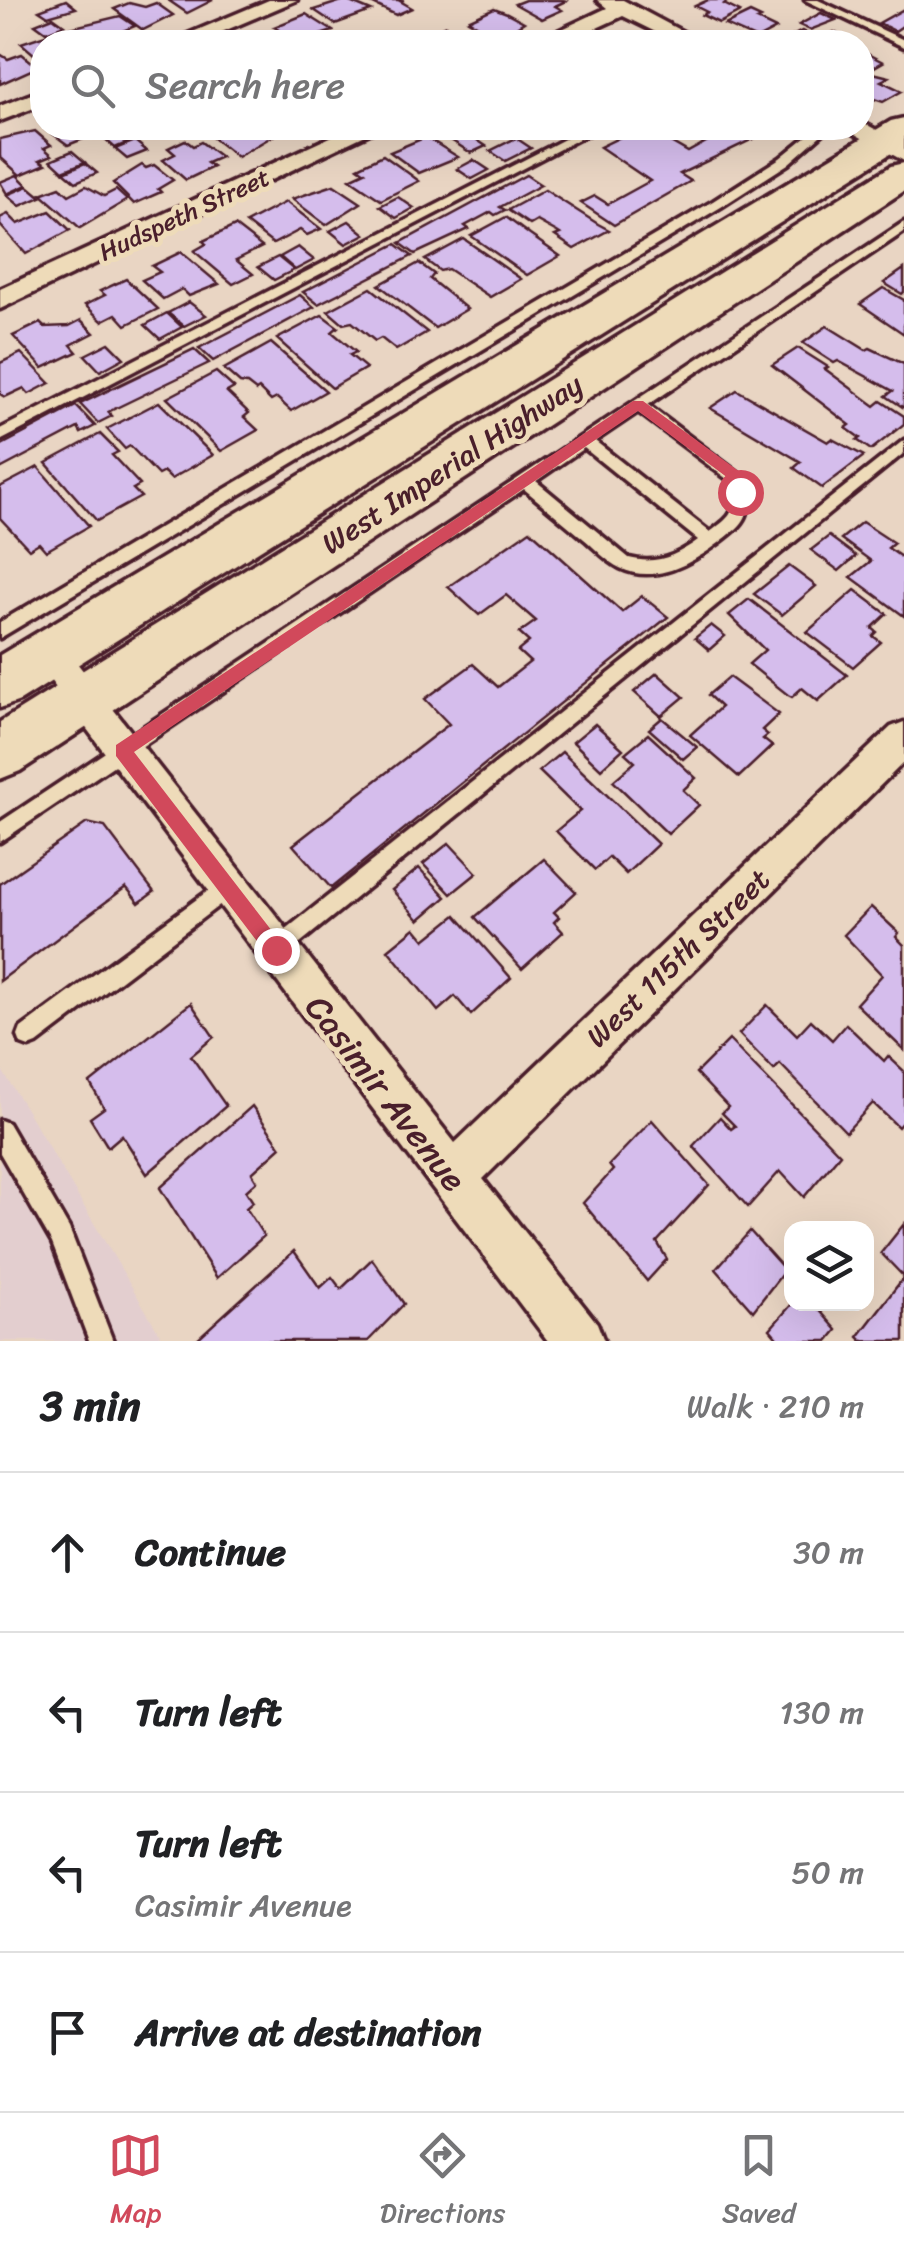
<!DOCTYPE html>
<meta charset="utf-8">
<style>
body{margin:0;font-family:Sriracha,sans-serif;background:#f6f6f6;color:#202124}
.controls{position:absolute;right:30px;bottom:30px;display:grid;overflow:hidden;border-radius:20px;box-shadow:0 10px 40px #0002}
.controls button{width:90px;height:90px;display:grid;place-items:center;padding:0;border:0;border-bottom:2px solid #e0e0e0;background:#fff;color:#202124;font:50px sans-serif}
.stop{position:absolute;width:30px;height:30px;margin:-22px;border:8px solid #d1495b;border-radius:50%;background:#fff}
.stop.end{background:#d1495b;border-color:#fff;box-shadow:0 2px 10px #0008}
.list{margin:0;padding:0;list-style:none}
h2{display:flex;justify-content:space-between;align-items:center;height:130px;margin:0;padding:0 40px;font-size:42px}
h2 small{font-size:32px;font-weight:400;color:#757577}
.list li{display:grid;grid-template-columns:65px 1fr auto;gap:30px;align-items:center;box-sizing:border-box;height:160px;padding:0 40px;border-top:2px solid #e0e0e0}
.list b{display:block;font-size:38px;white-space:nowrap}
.list p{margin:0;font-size:32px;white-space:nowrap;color:#757577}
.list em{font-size:32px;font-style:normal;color:#757577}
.icon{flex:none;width:55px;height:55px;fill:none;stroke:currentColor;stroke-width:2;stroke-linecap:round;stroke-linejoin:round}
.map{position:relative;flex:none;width:904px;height:1341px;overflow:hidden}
.search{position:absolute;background:#fff;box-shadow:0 10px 40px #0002;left:30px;right:30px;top:30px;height:110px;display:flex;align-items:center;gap:25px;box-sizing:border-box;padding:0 35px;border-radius:40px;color:#757577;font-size:38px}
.sheet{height:770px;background:#fff}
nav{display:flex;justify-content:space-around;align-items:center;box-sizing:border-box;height:140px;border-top:2px solid #e0e0e0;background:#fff;font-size:28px;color:#757577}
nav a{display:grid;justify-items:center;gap:5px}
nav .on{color:#d1495b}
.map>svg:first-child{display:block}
.built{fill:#e3cecf}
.building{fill:#d5bdec;stroke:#4a1f2b;stroke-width:2.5}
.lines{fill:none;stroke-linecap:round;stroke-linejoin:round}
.lane-casing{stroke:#4a1f2b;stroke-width:7}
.street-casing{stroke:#4a1f2b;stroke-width:7}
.primary-casing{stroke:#4a1f2b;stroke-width:7}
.lane{fill:#eedbb9;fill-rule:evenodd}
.street{fill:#eedbb9;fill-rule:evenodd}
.primary{fill:#eedbb9;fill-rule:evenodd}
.route{fill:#d1495b}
.labels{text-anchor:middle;stroke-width:10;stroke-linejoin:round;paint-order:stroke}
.far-street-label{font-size:25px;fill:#4a1f2b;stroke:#eedbb9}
.street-label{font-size:30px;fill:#4a1f2b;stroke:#eedbb9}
.near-street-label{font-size:35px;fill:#4a1f2b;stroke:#eedbb9}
</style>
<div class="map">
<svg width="904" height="1341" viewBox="0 0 904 1341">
<rect width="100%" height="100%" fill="#e9d5c3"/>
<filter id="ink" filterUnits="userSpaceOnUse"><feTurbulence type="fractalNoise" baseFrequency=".01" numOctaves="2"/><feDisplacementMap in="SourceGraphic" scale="20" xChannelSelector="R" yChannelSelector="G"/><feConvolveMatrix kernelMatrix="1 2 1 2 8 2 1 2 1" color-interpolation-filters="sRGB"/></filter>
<g filter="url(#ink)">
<path class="built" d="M0 1067 32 1119 164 1341H0Z"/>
<g class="building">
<path d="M66 0 76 8 48 16 39 10Z"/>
<path d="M168 0H213L187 13Z"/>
<path d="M345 0 371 11 335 24 314 10Z"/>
<path d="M365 0H404L400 1 412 8 396 15Z"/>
<path d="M525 0H563L566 1 555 6 562 10 542 19 515 4Z"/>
<path d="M708 0H729L724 4 740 12 719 23 702 15 707 12 695 6Z"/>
<path d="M129 3 145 7 156 3 173 15 143 30 114 9Z"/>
<path d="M494 8 507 13 524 22 499 38 468 20Z"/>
<path d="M904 9V25L895 31 879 23Z"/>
<path d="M750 13 761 18 757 20 776 29 757 39 725 25Z"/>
<path d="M821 13 836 20 810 30 799 25Z"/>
<path d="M306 14 333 31 298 42 274 27Z"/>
<path d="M120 16 135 26 115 34 120 38 108 42H89L70 28Z"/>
<path d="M53 17 64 25 46 32 35 24Z"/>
<path d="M446 25 455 31 465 26 490 40 437 42 424 35Z"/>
<path d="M802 31 820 40 834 32 845 38 836 42H781Z"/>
<path d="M48 34 58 39 79 35 88 42H42V61L21 43Z"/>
<path d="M862 51 883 62 862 74Z"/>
<path d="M0 54 8 59 22 54 38 67 0 84Z"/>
<path d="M873 73 889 77 881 81 902 91 883 102 862 95V80Z"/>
<path d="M45 128H92L77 134 83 139 68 145Z"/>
<path d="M236 128H261L273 136 237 157 213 138Z"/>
<path d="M493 128 497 130 477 140 486 146 471 153 440 133 447 128Z"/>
<path d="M639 128H694L669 141 688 152 722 133 712 128H776L680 174 691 181 614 225 581 203 595 196 608 204 650 181 600 147Z"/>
<path d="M122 129 134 140 115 148 103 137Z"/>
<path d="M35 131 51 145 44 148 52 155 40 160 46 164 20 175 0 157V139Z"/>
<path d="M426 137 458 157 419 173 390 152Z"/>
<path d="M516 138 531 148 505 161 490 151Z"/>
<path d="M185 140 193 146 201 142 221 157 207 163 213 167 186 180 163 160 175 154 168 148Z"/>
<path d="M135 141 147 151 127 159 115 149Z"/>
<path d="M72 151 85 162 63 171 51 160Z"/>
<path d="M383 155 411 175 419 181 381 200 350 179 365 172 358 167Z"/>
<path d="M474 160 489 170 472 179 457 169Z"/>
<path d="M85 163 97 173 76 182 64 172Z"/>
<path d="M142 165 146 168 154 165 173 180 158 189 161 192 134 204 113 183Z"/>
<path d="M17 175 27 185 7 194 0 182Z"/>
<path d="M526 175 541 185 500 207 505 210 495 215 491 212 465 226 469 229 415 254 400 243Z"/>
<path d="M334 185 361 203 326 225 292 199Z"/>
<path d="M28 186 41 197 20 206 7 195Z"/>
<path d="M86 186 104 196 116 190 127 200 80 228 41 194 60 187 69 195Z"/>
<path d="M545 190 598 224 609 230 574 249 555 236 560 234 557 232 537 221 530 225 508 210Z"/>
<path d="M398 197 414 208 396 218 380 206Z"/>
<path d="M286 202 321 229 307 235 300 230 273 244 246 223Z"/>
<path d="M50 211 70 230 26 254 0 225V218L8 214 18 224Z"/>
<path d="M506 217 530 235 560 256 527 275 471 236Z"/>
<path d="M349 221 365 234 346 244 330 231Z"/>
<path d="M235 226 262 247 236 260 253 274 233 284 194 251 206 244 203 241Z"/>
<path d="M464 239 521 279 490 297 448 269 440 271 425 260Z"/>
<path d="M396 244 412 256 318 304 303 292Z"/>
<path d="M298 247 314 260 295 270 280 257Z"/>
<path d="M181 252 219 284 189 296 182 289 163 299 142 280 160 272 152 266Z"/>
<path d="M278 257 294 270 274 280 258 267Z"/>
<path d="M419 263 434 274 430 279 467 309 435 328 379 285Z"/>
<path d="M904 269V292L902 294 884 283Z"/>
<path d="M126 279 158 309 126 325 116 314 102 321 85 305 105 295 100 291Z"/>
<path d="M371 288 427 332 396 350 381 338 375 341 352 322 343 324 328 311Z"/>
<path d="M883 288 904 300V334L860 304Z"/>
<path d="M300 295 314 307 213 361 199 348Z"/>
<path d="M189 302 206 315 184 326 168 313Z"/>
<path d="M167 313 182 327 160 339 145 325Z"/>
<path d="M322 315 338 327 332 332 356 352 350 355 366 368 332 388 277 339Z"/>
<path d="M81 320 94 333 71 345 77 352 43 368 13 336 40 323 44 327 69 326Z"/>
<path d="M827 326 866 350 870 348 904 364V408L886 396 893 391 838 361 834 363 803 343Z"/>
<path d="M109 343 124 358 100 371 85 355Z"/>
<path d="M271 343 326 391 291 411 277 398 271 401 259 389 256 391 247 384 240 383 224 369Z"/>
<path d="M798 348 828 367 825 369 875 406 881 401 904 416V424L871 450 857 440 860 438 846 428 850 425 772 365Z"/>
<path d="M194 349 209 363 108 412 112 416 98 423 80 404Z"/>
<path d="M21 353 50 383 29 394 24 388 5 397 0 394V363Z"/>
<path d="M216 372 234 388 227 392 249 413 244 417 258 430 221 451 167 398Z"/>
<path d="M737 390 828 442 832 439 864 456 822 488 794 468 801 462 710 408Z"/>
<path d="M159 402 213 455 171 479 164 472 158 475 130 446 125 449 107 429Z"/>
<path d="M76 406 95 426 81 433 78 428 0 469V446Z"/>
<path d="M100 434 118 452 112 455 140 485 133 489 141 497 97 521 46 463Z"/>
<path d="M38 467 89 526 46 551 39 543 29 549 0 518V487Z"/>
<path d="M862 522 894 543 888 548 904 559V616L851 577 871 561 841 539Z"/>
<path d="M530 530 622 612 642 596 668 617 331 888 293 845 449 724 425 699 473 664 498 687 530 662 518 651 529 642 519 633 536 621 506 595 479 615 448 587Z"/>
<path d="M829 536 856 556 839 571 811 550Z"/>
<path d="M789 566 816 586 782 615 754 594Z"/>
<path d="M855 590 887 614 872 628 877 632 873 636 881 642 853 667 807 632Z"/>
<path d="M749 599 847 675 818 701 802 688 792 697 788 695 749 664 765 650 729 615Z"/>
<path d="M711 625 725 636 709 650 695 638Z"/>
<path d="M657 673 684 697 661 716 634 692Z"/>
<path d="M729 677 779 714 762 730 768 735 763 739 772 746 739 777 690 735 721 707 708 695Z"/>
<path d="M662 718 697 747 683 759 649 729Z"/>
<path d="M595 724 623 749 601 769 573 742Z"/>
<path d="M648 734 696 778 683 790 699 805 668 834 613 781 635 762 625 753Z"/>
<path d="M562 752 658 844 626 874 609 857 595 870 556 831 580 811 539 771Z"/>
<path d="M87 823 105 827 154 892 139 903 126 887 0 981V884Z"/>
<path d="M449 843 477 873 451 894 423 864Z"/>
<path d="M544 859 576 892 554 912 559 917 554 922 563 932 522 969 475 917Z"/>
<path d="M419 868 446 897 419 920 392 890Z"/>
<path d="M871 907 899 933 896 937 904 945V1050L856 1004 882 975 844 935Z"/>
<path d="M456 915 511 978 471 1015 455 996 438 1011 388 950 415 928 425 940Z"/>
<path d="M191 1003 214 1037 191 1056 226 1106 147 1174 122 1135 108 1147 90 1118 104 1108 90 1083Z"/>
<path d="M767 1005 797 1035 811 1020 832 1040 846 1024 884 1061 888 1056 904 1071V1120L898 1127 873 1103 846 1132 780 1064 774 1070 739 1034Z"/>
<path d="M729 1040 840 1154 804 1197 780 1171 748 1207 693 1146 720 1117 731 1129 735 1126 722 1113 728 1107 696 1073Z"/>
<path d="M252 1106 281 1147 252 1173 257 1181 246 1191 253 1202 246 1208 264 1236 217 1278 160 1188Z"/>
<path d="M652 1120 709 1185 657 1242 667 1259 647 1281 583 1203 613 1170 609 1165Z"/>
<path d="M904 1224V1341H862L858 1337 904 1277 881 1253Z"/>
<path d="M750 1231 785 1270 753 1311 716 1269Z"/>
<path d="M294 1251 320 1288 332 1277 341 1289 372 1259 404 1304 368 1341H195Z"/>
<path d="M792 1304H814L837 1330 828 1341H780L770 1329Z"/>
</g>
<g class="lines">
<g class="lane-casing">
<g id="lane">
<path d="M805 0H818L904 40V47Z"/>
<path d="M586 128H600L0 441V429Z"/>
<path d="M817 128H829L788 164 721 207 0 638V622L713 201 780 158Z"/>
<path d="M904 222V232L648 405 746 479C751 517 749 520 719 543 692 563 655 585 620 568 607 562 595 548 584 539 564 522 544 506 524 489L0 842V822ZM638 412 731 482C735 513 735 513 710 532L595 441ZM584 448 698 540C676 556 656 565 629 558L536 481Z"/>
<path d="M904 440V453L284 956 277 959 270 956 267 949 270 942Z"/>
<path d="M227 877 234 880 237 887 234 894 37 1044 29 1047 21 1044 18 1036 21 1028Z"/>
<path d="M0 1120 8 1123 69 1228 113 1341H89L52 1243 0 1153Z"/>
</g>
</g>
<g class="street-casing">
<g id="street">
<path d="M269 0H297L198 42H169Z"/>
<path d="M597 0H623L702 42H676L623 16 566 42H540L543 38 607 8Z"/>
<path d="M42 90V105L0 121V106Z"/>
<path d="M862 122 904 145V161L844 128H862Z"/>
<path d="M350 128H380L0 309V289Z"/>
<path d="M50 639 62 644 455 1143 891 727 904 722V762L483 1179 597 1323 604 1341H548L38 664 33 654 38 644Z"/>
</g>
</g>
<g class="primary-casing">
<g id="primary">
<path d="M904 118V145L20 701 0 708V655L891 121Z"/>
<path d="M904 163V191L20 771 0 779V722L891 166Z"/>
</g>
</g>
<use href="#lane" class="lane"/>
<use href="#street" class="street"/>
<use href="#primary" class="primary"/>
</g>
</g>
<path class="route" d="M633 401H643L744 475 746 496H735L732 481 638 411 134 752 282 944V957H269L116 756V745Z"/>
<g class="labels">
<g class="far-street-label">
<text transform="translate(184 214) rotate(-25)" y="9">Hudspeth Street</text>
</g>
<g class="street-label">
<text transform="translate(452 464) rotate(-33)" y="10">West Imperial Highway</text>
<text transform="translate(678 958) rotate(-44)" y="10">West 115th Street</text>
</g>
<g class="near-street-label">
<text transform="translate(386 1093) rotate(52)" y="12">Casimir Avenue</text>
</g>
</g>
</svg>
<div class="controls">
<button><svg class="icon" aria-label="layers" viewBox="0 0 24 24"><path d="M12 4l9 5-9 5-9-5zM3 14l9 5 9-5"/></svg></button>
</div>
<div class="stop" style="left:740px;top:492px"></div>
<div class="stop end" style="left:276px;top:950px"></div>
<div class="search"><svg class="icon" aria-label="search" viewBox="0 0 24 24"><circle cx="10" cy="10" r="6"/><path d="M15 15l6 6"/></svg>Search here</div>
</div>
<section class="sheet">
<h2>3 min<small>Walk · 210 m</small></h2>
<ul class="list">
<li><svg class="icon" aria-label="ahead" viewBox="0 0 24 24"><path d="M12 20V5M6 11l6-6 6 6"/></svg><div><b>Continue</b></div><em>30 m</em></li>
<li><svg class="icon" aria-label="left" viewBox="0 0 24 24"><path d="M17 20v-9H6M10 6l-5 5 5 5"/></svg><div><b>Turn left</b></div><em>130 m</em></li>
<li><svg class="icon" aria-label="left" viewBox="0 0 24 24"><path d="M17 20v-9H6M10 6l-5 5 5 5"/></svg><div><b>Turn left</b><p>Casimir Avenue</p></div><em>50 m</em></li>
<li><svg class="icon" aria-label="arrive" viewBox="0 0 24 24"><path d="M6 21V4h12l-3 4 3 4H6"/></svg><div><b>Arrive at destination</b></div></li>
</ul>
</section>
<nav>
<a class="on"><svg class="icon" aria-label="map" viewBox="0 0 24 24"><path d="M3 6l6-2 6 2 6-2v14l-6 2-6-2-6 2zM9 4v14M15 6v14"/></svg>Map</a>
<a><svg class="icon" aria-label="directions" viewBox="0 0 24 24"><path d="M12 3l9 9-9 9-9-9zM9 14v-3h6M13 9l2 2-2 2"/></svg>Directions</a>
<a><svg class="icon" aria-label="saved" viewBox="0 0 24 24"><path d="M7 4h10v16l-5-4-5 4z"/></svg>Saved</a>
</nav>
